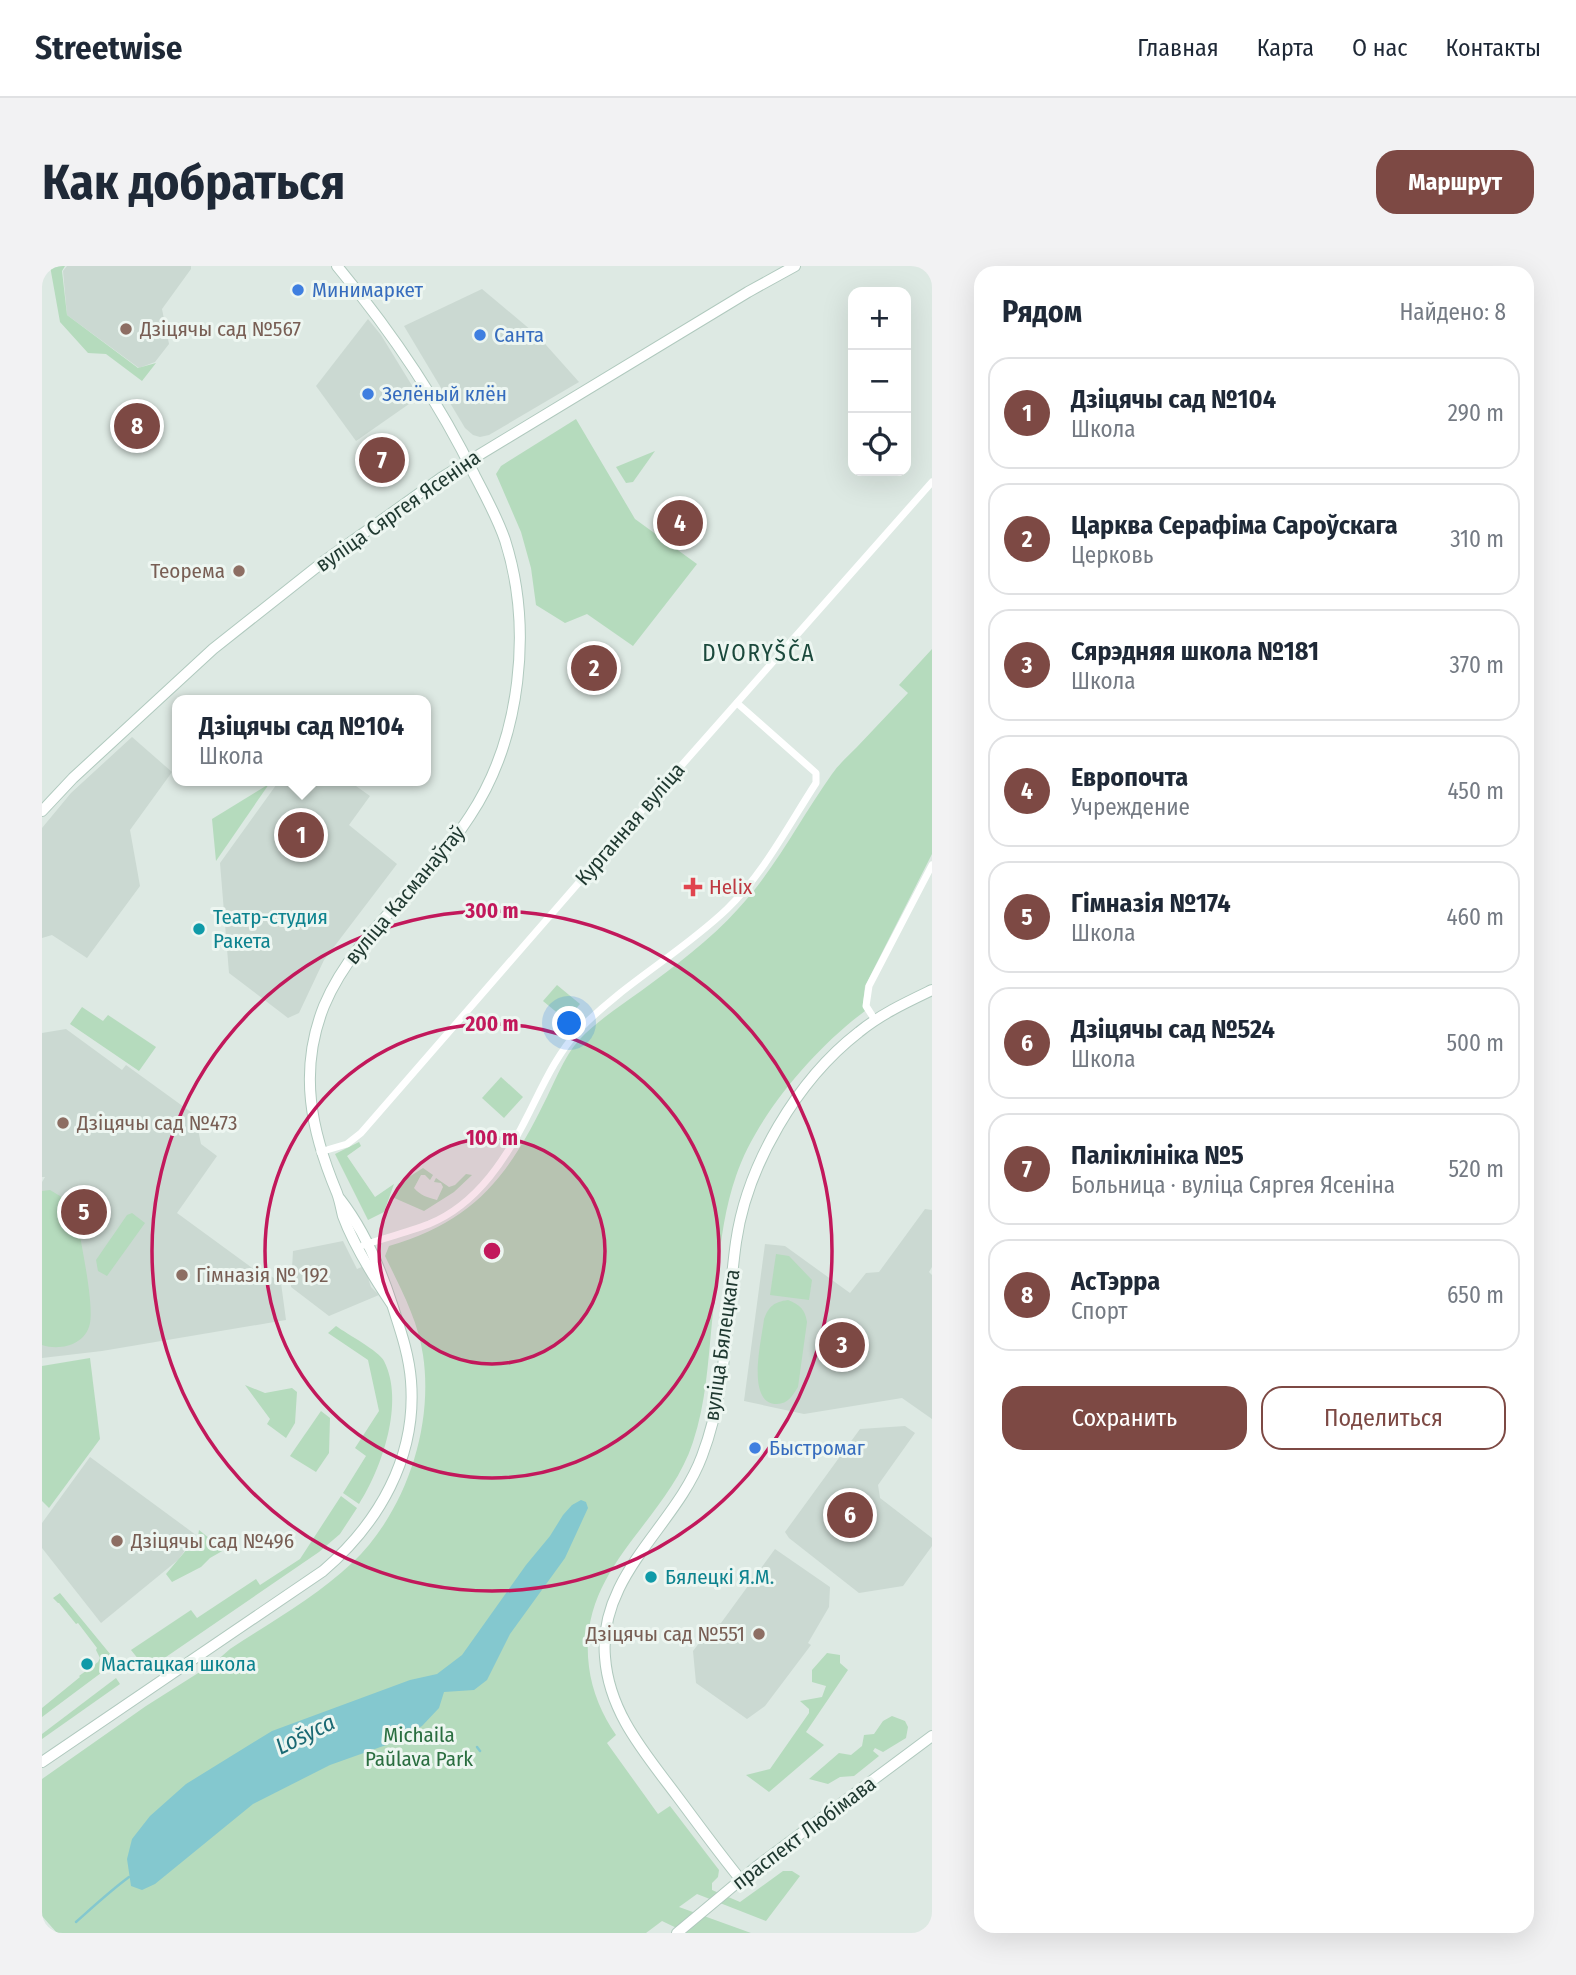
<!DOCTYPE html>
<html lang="ru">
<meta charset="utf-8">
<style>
body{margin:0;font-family:"Fira Sans Condensed",sans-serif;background:#f2f2f3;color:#1f2937}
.controls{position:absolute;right:21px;top:21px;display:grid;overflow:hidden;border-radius:14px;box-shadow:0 7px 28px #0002}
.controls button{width:63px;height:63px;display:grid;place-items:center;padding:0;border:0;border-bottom:2px solid #e0e1e3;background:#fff;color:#1f2937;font:35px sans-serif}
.you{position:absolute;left:528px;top:758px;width:24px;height:24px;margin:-18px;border:5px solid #fff;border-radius:50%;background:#1a73e8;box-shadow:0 0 0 10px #1a73e833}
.badge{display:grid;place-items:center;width:46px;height:46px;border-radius:50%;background:#7d4944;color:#fff;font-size:23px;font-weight:700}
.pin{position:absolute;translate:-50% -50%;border:4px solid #fff;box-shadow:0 2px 7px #0006}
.popup{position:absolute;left:130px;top:429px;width:259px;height:91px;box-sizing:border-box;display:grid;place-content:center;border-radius:14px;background:#fff;filter:drop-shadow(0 2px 5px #0005);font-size:23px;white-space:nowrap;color:#747a83}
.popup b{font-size:26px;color:#1f2937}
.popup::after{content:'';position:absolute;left:50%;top:100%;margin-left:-14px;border:14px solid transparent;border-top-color:#fff}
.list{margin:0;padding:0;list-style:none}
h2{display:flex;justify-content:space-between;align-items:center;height:91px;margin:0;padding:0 28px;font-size:30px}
h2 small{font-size:23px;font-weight:400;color:#747a83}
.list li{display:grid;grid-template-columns:46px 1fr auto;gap:21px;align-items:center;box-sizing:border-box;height:112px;margin:0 14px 14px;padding:0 14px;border:2px solid #e0e1e3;border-radius:21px}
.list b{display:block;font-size:26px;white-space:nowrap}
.list p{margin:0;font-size:23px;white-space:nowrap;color:#747a83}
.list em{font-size:23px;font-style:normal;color:#747a83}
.actions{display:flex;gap:14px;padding:21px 28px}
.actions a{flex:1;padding:16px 0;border:2px solid #7d4944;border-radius:21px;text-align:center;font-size:24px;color:#7d4944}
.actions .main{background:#7d4944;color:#fff}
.icon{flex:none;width:38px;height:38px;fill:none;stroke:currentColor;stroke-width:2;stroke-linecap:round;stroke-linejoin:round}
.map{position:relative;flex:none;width:890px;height:1667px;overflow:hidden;border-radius:21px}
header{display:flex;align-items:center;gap:42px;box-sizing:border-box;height:98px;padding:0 35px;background:#fff;border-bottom:2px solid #e0e1e3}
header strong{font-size:33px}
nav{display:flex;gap:38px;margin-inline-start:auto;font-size:24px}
.intro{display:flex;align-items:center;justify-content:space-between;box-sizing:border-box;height:168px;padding:0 42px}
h1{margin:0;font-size:49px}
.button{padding:18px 32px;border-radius:21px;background:#7d4944;color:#fff;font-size:24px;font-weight:700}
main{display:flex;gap:42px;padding:0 42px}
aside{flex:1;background:#fff;border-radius:21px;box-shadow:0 7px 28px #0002}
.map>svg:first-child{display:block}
.built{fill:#cbd9d2}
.green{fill:#b5dbbd}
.water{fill:#84c8cf}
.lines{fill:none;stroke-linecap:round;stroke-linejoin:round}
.stream{stroke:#84c8cf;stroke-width:2.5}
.secondary-casing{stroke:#b0c9be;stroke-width:12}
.street{stroke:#fff;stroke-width:7}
.secondary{stroke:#fff;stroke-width:10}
.ring{fill:none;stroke:#c2185b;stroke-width:3.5}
.shop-dot{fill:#3f7fe0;stroke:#edf6f1;stroke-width:2.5}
.education-dot{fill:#8d6e63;stroke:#edf6f1;stroke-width:2.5}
.health-dot{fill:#e0444e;stroke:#edf6f1;stroke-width:2.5}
.culture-dot{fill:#0f9aa8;stroke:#edf6f1;stroke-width:2.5}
.labels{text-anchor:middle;stroke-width:6;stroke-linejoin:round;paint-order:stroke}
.shop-label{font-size:21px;fill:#366cbe;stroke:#edf6f1;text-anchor:start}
.education-label{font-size:21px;fill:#785e54;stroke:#edf6f1;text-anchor:start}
.street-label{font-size:21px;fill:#1f3830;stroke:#edf6f1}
.health-label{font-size:21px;fill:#be3a42;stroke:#edf6f1;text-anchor:start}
.culture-label{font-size:21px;fill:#0d838f;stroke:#edf6f1;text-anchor:start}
.park-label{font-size:21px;fill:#2a6e40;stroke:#edf6f1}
.neighbourhood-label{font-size:23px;letter-spacing:2px;fill:#1b493c;stroke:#edf6f1}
.water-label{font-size:23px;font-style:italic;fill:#1a6973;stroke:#edf6f1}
.centre{fill:#c2185b;stroke:#edf6f1;stroke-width:3.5}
.ring-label{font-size:21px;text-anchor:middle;font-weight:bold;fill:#c2185b;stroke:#edf6f1;stroke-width:6;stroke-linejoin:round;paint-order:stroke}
</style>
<header>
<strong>Streetwise</strong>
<nav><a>Главная</a><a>Карта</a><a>О нас</a><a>Контакты</a></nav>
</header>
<div class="intro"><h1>Как добраться</h1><a class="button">Маршрут</a></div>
<main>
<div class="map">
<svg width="890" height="1667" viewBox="0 0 890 1667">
<rect width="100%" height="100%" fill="#dde9e3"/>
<g class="built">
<path d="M25 0H149V3L120 43 127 78 113 96 97 102 25 49 21 5Z"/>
<path d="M440 23 496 70 537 116 447 169 438 171 431 169 423 162 362 60Z"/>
<path d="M326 53 339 69 377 131 314 175 274 120Z"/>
<path d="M90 471 130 506 88 564 98 620 45 692 10 669 0 672V562L29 527Z"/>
<path d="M237 515H307L328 530 307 559 355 598 282 694 257 747 246 752 187 707 178 597Z"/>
<path d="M24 763 80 804 84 799 153 849 159 878 175 890 135 947 213 1004H220L239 1017 244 1054 60 1085 0 1092V916L3 911H0V767Z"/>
<path d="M883 943 890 944V1001L887 1006 890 1009V1153L860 1132 762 1148 702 1135 723 978 743 980 808 1027 824 1007 837 1006Z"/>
<path d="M301 975 315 1003 322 1000 329 1021 337 1029 287 1050 249 1021 251 985Z"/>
<path d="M863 1160 873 1167 836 1219 838 1232 890 1272V1280L861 1320 817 1327 747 1272 743 1266 818 1163Z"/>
<path d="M48 1191 154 1269 136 1294 59 1357 0 1282V1257Z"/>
<path d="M733 1283 788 1321 787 1341 766 1377 769 1379 723 1440 705 1453 654 1417 651 1385 670 1360 679 1357Z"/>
</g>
<g class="green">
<path d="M8 0H23L20 5 25 49 96 102 114 97 100 115 64 88 46 87 18 56Z"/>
<path d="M534 153 593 253 655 298 591 380 545 348 523 357 494 339 489 302 479 266 454 208 459 200Z"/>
<path d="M613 185 591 216 584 217 574 201Z"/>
<path d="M890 383V588L823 720 821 737 823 745C773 782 714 850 694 910 678 956 676 1007 670 1056 666 1096 664 1137 651 1176 625 1257 534 1302 547 1401 550 1425 560 1449 574 1469L565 1477 616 1548 628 1540 677 1604 676 1611 670 1617V1624L698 1636 741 1605H750L758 1610 724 1655 655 1628 637 1641 709 1667H645L620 1655 604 1667H15L0 1650V1513L104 1440 172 1397 188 1383C229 1356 274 1331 310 1297 363 1247 392 1162 381 1089 376 1054 358 1021 343 990L347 980C429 956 464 914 501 839 512 818 521 792 537 774 555 755 578 740 599 725 633 700 668 674 696 643 734 602 758 553 790 508 797 498 807 489 815 481 832 463 849 445 866 427L857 419Z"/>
<path d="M227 518 174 595 170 553Z"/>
<path d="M515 719 538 738 524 754 501 735Z"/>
<path d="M40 741 61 755 66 749 114 781 97 805 28 758Z"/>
<path d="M459 811 481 831 462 852 440 832Z"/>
<path d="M317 876 319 880 305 890 333 931 352 918 342 946 326 954 293 888Z"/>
<path d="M381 902 391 909 388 914 383 909H379L372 922C379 930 385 931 395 934L401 921 399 917 392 916 394 912 407 921 413 919 424 908 430 909 412 926 382 945 350 931 356 918Z"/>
<path d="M8 924 28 936 34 948C38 973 52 1035 48 1057 44 1079 18 1085 0 1079V925Z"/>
<path d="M90 947 103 957 65 1010 56 1005 54 994 85 949Z"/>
<path d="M734 988 747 990 770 1014 767 1034 728 1029Z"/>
<path d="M746 1034C758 1039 763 1043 765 1056L756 1121C751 1129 746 1138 735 1138 703 1138 720 1073 722 1053 727 1040 732 1036 746 1034Z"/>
<path d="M294 1060C305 1068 337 1085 342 1095 363 1136 340 1202 317 1238L301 1227 324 1190 313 1182 337 1145 326 1094 286 1067Z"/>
<path d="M48 1092 58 1173 7 1242 0 1235V1100Z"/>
<path d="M203 1119 223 1127 250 1122 255 1126 253 1157 244 1172 225 1158 228 1153Z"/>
<path d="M279 1145 288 1152 287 1187 274 1206 248 1190Z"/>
<path d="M299 1230 315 1242 298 1268 277 1286 105 1404 89 1384 149 1344 155 1352 214 1313 218 1319 258 1293Z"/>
<path d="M157 1264 182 1284 168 1292 159 1301 130 1316 124 1308 156 1270Z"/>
<path d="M18 1327 73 1394 71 1398 0 1451V1442L38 1411 37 1410 56 1396 58 1392 54 1384 55 1382 36 1357 34 1358 17 1337H16L11 1332Z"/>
<path d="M785 1387 798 1389V1397L806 1404 764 1466 782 1479 727 1526 704 1509 728 1503 767 1447V1443L758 1435 780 1431 784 1420 770 1416V1404Z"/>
<path d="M74 1412 78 1418 0 1473V1468Z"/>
<path d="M850 1450 863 1455 866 1461 864 1472 841 1486 833 1482 831 1485 837 1490 812 1510 798 1511 786 1518 767 1513 797 1487 809 1489 820 1480 822 1469 832 1468 841 1455Z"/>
</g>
<path class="water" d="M539 1234 544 1236 546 1242 523 1292 468 1368 445 1414 432 1424 402 1426 397 1442 380 1460 347 1478 288 1499 211 1538 113 1618 100 1624 89 1620 85 1593 90 1573 108 1550 144 1518 230 1465 368 1414 395 1408 420 1389 484 1299 508 1270 521 1249 530 1239Z"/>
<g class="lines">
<g class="stream">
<path d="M435 1481 438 1485"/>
<path d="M34 1656C52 1640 68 1625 87 1611"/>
</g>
<g class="secondary-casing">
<g id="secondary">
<path d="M295 0C349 65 396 134 433 210 444 231 455 251 463 274 491 362 479 473 428 550 415 570 401 589 385 606 347 648 304 687 282 740 256 805 269 865 295 927 298 935 299 942 301 950 312 980 331 1010 349 1037"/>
<path d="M0 545 31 512 171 383 281 296 399 212 706 26 753 0"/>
<path d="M0 1496 281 1305C337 1257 375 1191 369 1115 367 1088 358 1063 350 1038 338 1001 322 964 298 933"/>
<path d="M699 1614C677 1587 656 1558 635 1530 603 1487 567 1447 563 1391 556 1309 634 1260 660 1190 686 1122 684 1047 694 976 705 899 755 814 817 766 839 748 865 736 890 724"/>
<path d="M635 1667 714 1601 890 1470"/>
</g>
</g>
<g class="street">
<path d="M833 754 824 740 827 720 890 599"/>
<path d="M278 886 305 878 319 867 593 552 890 216"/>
<path d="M322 979C343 972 366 966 387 958 436 938 466 890 488 845 502 817 515 788 537 764 581 718 639 687 685 643 722 607 746 560 774 517V507L695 437"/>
</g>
<use href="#secondary" class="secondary"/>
</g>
<circle cx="450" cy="985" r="113" fill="#c2185b" fill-opacity=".12"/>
<g class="ring">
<circle cx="450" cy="985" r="113"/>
<circle cx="450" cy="985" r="227"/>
<circle cx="450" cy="985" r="340"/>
</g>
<g class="shop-dot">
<circle cx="256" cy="24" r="7"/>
<circle cx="438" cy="69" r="7"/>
<circle cx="326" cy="128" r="7"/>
<circle cx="713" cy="1182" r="7"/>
</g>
<g class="education-dot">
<circle cx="84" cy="63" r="7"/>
<circle cx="197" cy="305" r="7"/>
<circle cx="21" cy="857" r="7"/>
<circle cx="140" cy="1009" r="7"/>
<circle cx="75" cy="1275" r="7"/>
<circle cx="717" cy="1368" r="7"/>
</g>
<path class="health-dot" d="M647.5 610.5h7v7h7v7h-7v7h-7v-7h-7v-7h7z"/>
<g class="culture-dot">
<circle cx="157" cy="663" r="7"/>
<circle cx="609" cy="1311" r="7"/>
<circle cx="45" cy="1398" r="7"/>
</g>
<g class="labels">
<g class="shop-label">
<text x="270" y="31">Минимаркет</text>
<text x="452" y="76">Санта</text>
<text x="340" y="135">Зелёный клён</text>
<text x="727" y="1189">Быстромаг</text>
</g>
<g class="education-label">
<text x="98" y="70">Дзіцячы сад №567</text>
<text x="183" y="312" text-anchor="end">Теорема</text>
<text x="35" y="864">Дзіцячы сад №473</text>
<text x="154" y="1016">Гімназія № 192</text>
<text x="89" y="1282">Дзіцячы сад №496</text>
<text x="703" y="1375" text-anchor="end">Дзіцячы сад №551</text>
</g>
<g class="street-label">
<text transform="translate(356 245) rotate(-35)" y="7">вуліца Сяргея Ясеніна</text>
<text transform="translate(588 558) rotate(-49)" y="7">Курганная вуліца</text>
<text transform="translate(363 629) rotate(-50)" y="7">вуліца Касманаўтаў</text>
<text transform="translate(680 1079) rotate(-82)" y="7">вуліца Бялецкага</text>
<text transform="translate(762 1567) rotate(-37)" y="7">праспект Любімава</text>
</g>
<g class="health-label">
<text x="667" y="628">Helix</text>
</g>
<g class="culture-label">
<text x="171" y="658">Театр-студия<tspan x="171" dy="24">Ракета</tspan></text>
<text x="623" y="1318">Бялецкі Я.М.</text>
<text x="59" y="1405">Мастацкая школа</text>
</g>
<g class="park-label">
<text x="377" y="1476">Michaila<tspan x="377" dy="24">Paŭlava Park</tspan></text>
</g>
<g class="neighbourhood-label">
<text x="717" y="395">DVORYŠČA</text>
</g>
<g class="water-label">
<text transform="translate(263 1468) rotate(-26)" y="8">Lošyca</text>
</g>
</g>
<circle cx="450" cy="985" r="10" class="centre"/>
<g class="ring-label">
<text x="450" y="652">300 m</text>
<text x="450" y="765">200 m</text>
<text x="450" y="879">100 m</text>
</g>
</svg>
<div class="controls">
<button>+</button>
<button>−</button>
<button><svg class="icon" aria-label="locate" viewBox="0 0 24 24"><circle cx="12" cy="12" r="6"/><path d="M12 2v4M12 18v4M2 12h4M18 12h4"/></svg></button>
</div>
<div class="you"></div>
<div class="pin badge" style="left:259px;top:569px">1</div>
<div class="popup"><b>Дзіцячы сад №104</b>Школа</div>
<div class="pin badge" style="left:552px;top:402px">2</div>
<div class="pin badge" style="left:800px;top:1079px">3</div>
<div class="pin badge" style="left:638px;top:257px">4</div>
<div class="pin badge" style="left:42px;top:946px">5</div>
<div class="pin badge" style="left:808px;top:1249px">6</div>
<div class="pin badge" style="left:340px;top:194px">7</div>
<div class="pin badge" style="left:95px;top:160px">8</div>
</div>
<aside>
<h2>Рядом<small>Найдено: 8</small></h2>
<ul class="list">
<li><span class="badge">1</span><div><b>Дзіцячы сад №104</b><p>Школа</p></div><em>290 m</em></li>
<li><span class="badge">2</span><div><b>Царква Серафіма Сароўскага</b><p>Церковь</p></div><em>310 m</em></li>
<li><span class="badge">3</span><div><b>Сярэдняя школа №181</b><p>Школа</p></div><em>370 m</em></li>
<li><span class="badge">4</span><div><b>Европочта</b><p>Учреждение</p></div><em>450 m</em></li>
<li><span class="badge">5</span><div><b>Гімназія №174</b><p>Школа</p></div><em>460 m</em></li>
<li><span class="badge">6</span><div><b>Дзіцячы сад №524</b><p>Школа</p></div><em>500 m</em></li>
<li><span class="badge">7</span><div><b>Паліклініка №5</b><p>Больница · вуліца Сяргея Ясеніна</p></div><em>520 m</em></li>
<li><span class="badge">8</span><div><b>АсТэрра</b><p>Спорт</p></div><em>650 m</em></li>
</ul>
<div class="actions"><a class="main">Сохранить</a><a>Поделиться</a></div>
</aside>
</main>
